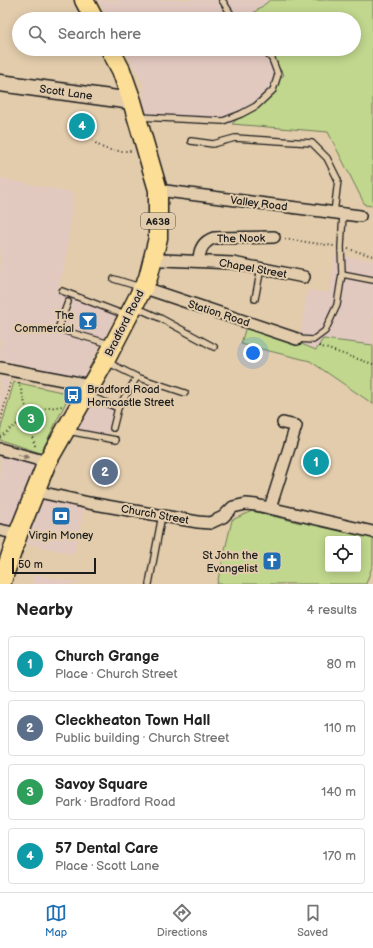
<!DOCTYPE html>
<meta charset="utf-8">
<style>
body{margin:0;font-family:"Balsamiq Sans",sans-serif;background:#f6f6f6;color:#222}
.controls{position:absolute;right:12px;bottom:12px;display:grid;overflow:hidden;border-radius:4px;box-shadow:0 2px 10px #0003}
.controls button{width:36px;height:36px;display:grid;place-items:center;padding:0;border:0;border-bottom:1px solid #e0e0e0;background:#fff;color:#222;font:20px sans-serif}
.scale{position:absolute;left:12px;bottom:10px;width:84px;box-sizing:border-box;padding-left:4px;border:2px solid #1c1c1c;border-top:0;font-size:11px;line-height:14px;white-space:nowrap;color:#1c1c1c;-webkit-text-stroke:3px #e2ccac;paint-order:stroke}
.you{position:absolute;left:253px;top:353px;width:14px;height:14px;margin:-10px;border:3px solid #fff;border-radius:50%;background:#1a73e8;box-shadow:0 0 0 6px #1a73e833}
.badge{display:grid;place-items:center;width:26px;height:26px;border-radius:50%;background:#1f6fb2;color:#fff;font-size:13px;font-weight:700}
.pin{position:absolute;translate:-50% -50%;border:2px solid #fff;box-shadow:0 1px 4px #0006}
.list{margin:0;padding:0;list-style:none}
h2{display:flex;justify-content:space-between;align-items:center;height:52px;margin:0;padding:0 16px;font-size:17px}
h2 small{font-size:13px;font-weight:400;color:#767676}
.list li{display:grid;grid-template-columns:26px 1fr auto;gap:12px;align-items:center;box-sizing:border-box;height:56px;margin:0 8px 8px;padding:0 8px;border:1px solid #e0e0e0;border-radius:4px}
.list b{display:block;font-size:15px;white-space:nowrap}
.list p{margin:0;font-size:13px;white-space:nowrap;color:#767676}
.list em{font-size:13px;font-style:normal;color:#767676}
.icon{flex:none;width:22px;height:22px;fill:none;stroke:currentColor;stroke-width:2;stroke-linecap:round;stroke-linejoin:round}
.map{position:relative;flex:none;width:373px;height:584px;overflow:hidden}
.search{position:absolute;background:#fff;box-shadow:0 2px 10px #0003;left:12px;right:12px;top:12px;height:44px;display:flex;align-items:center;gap:10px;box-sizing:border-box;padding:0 14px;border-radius:22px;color:#767676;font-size:15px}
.sheet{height:308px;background:#fff}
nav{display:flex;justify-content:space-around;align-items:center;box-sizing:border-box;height:56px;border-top:1px solid #e0e0e0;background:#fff;font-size:11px;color:#767676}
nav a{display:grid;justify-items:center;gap:2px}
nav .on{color:#1f6fb2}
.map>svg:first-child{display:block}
.built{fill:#e2c9c0}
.green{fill:#c0d78d;stroke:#6e7a54;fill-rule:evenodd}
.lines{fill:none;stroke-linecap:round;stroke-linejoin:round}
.service-casing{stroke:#1c1c1c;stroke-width:8}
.minor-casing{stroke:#1c1c1c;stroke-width:14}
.secondary-casing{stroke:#1c1c1c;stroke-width:19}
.primary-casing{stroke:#1c1c1c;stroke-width:21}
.path{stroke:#1c1c1c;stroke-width:2;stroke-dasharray:1 3;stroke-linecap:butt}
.service{stroke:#e2ccac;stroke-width:5.5}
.minor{stroke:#e2ccac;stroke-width:11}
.secondary{stroke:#e2ccac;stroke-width:16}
.primary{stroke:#fcde96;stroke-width:18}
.oneway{fill:#7f7464}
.labels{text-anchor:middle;stroke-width:4;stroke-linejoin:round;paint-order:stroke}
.shield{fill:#e2ccac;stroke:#575147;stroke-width:1}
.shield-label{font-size:10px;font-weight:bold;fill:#1c1c1c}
.street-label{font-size:11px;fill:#1c1c1c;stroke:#e2ccac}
.poi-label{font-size:11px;fill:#1c1c1c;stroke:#e2ccac;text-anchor:end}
</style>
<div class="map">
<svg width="373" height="584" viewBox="0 0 373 584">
<rect width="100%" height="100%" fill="#e2ccac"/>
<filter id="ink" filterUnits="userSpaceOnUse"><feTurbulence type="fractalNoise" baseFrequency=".025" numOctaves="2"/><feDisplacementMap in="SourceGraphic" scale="8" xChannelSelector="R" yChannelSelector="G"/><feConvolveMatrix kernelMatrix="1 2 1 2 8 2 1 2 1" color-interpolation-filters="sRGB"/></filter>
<g filter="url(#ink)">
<g class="built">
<path d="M98 0H270L246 19H108Z"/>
<path d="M124 49H265L284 75 232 124 144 117 143 83Z"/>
<path d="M0 178 73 193 66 260 57 293 116 315 83 377 0 360Z"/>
<path d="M335 255 373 260V345L323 339 316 350 299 343 307 290 330 293Z"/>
<path d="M0 377 9 379 0 413Z"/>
<path d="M92 399 113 410 107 436 82 431 77 428Z"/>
<path d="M0 454 39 464 11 527 0 525Z"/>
<path d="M42 498 84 509 74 554 25 543Z"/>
<path d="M34 574 83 584H32Z"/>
</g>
<g class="green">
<path d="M270 0H373V206L365 205 328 132 232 124 284 75 265 49H354V19H246Z"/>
<path d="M246 326 299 343 316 350 323 339 373 345V404L310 361 241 344Z"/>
<path d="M14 382 62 392 66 395 67 399 65 404 41 453 0 440V431Z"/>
<path d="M252 511 301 523 304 513 373 526V564L366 584H217L232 520ZM328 539H358V569H328Z"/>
</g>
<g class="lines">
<g class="service-casing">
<g id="service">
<path d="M222 0 234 19"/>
<path d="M139 117 223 121 241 114 256 106 273 90 278 75 272 59 263 49"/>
<path d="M191 141 213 144 235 138 312 143 327 158 338 180 334 213"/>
<path d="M342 274 341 247 343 214"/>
<path d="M114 279 140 287"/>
<path d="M62 291 125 315"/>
<path d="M255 299 261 268"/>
<path d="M68 302 58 329 110 344"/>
<path d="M135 307 160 318 214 347"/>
<path d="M297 339 313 340 325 331 337 305 342 274 373 280"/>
<path d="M107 362 137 377 118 408 113 428"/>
<path d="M137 377 185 393"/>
<path d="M88 395 118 408"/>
<path d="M68 431 116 440"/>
<path d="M149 584 162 515"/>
</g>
</g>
<g class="minor-casing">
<g id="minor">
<path d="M158 190 360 216"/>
<path d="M153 258 163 260 233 263 304 277"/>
<path d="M199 261C199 251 202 242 214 238L274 237"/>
<path d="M142 287 297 339"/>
<path d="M0 368 90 385"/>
<path d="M0 449 47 462"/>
<path d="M35 491 89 503 198 522 210 523 223 517 233 507 246 504 256 505 373 532"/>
<path d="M270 508 296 426 283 423"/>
<path d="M0 530 18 534"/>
</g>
</g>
<g class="secondary-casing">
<path id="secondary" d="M0 83 132 101"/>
</g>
<g class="primary-casing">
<g id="primary">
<path d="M84 0 94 19"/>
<path d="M1 584 18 534 47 462 105 361 148 278 158 238V190L132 101 121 70 110 49"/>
</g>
</g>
<g class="path">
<path d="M90 134H91V139C104 152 114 151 132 151"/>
<path d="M285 239 334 246"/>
<path d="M348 249 373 256"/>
<path d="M319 346 373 364"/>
<path d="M19 382 27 411 63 406"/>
<path d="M0 423 11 380"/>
<path d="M0 437 25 418 36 448"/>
</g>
<use href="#service" class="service"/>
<use href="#minor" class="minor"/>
<use href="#secondary" class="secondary"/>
<use href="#primary" class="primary"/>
</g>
<defs><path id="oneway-solid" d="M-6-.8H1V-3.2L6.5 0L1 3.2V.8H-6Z"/></defs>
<use class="oneway" href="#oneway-solid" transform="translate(23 456) rotate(15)"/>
</g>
<defs>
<g id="bar-square" transform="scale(1)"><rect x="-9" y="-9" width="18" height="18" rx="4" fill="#1f6fb2" stroke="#e2ccac"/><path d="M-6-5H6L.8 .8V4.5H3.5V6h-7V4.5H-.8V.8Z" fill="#fff"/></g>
<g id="bus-square" transform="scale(1)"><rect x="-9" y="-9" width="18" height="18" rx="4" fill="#1f6fb2" stroke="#e2ccac"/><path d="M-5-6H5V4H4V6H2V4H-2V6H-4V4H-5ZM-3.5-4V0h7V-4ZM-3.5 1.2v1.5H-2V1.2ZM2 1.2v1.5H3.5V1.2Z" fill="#fff"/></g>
<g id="bank-square" transform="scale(1)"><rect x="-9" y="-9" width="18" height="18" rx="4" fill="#1f6fb2" stroke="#e2ccac"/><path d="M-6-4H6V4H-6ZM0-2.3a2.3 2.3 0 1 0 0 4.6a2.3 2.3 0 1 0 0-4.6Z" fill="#fff"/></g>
<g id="church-square" transform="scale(1)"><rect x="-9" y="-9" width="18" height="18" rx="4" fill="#1f6fb2" stroke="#e2ccac"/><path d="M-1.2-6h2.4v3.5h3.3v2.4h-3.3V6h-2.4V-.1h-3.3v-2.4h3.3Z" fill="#fff"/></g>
</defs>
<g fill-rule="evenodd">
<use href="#bar-square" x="88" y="321"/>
<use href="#bus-square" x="73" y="395"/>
<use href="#bank-square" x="61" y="516"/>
<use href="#church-square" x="272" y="561"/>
</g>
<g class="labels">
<rect class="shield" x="141" y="213" width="34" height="16" rx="3"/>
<g class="shield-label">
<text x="158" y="225">A638</text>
</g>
<g class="street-label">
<text transform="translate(66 92) rotate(8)" y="4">Scott Lane</text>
<text transform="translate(259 203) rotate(7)" y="4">Valley Road</text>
<text transform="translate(241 238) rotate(-1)" y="4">The Nook</text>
<text transform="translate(253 268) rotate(10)" y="4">Chapel Street</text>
<text transform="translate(219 313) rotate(18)" y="4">Station Road</text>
<text transform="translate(124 323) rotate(-63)" y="4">Bradford Road</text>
<text transform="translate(155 514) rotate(10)" y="4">Church Street</text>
</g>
<g class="poi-label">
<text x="74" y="319">The<tspan x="74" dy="13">Commercial</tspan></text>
<text x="87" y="393" text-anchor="start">Bradford Road<tspan x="87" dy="13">Horncastle Street</tspan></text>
<text x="61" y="539" text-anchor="middle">Virgin Money</text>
<text x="258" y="559">St John the<tspan x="258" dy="13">Evangelist</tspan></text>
</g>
</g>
</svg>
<div class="controls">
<button><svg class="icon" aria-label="locate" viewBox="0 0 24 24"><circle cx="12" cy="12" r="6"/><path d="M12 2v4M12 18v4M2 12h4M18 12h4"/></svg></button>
</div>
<div class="scale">50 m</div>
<div class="you"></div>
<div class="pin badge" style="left:316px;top:462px;background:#0f9aa8">1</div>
<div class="pin badge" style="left:105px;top:472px;background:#5c6f8a">2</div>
<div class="pin badge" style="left:31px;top:419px;background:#2e9e5b">3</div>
<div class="pin badge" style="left:82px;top:126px;background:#0f9aa8">4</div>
<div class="search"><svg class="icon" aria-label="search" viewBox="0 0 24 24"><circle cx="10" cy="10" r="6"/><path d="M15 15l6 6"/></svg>Search here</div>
</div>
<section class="sheet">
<h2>Nearby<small>4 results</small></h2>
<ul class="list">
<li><span class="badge" style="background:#0f9aa8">1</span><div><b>Church Grange</b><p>Place · Church Street</p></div><em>80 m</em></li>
<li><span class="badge" style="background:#5c6f8a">2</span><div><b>Cleckheaton Town Hall</b><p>Public building · Church Street</p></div><em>110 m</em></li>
<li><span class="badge" style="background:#2e9e5b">3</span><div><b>Savoy Square</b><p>Park · Bradford Road</p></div><em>140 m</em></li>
<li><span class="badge" style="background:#0f9aa8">4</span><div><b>57 Dental Care</b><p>Place · Scott Lane</p></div><em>170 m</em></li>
</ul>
</section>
<nav>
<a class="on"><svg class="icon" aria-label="map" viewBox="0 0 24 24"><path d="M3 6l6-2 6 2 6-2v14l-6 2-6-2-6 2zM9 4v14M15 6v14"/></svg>Map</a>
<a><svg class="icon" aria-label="directions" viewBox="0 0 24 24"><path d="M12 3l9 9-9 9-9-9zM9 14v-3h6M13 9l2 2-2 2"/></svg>Directions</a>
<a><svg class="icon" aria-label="saved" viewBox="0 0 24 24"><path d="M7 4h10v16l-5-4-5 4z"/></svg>Saved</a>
</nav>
